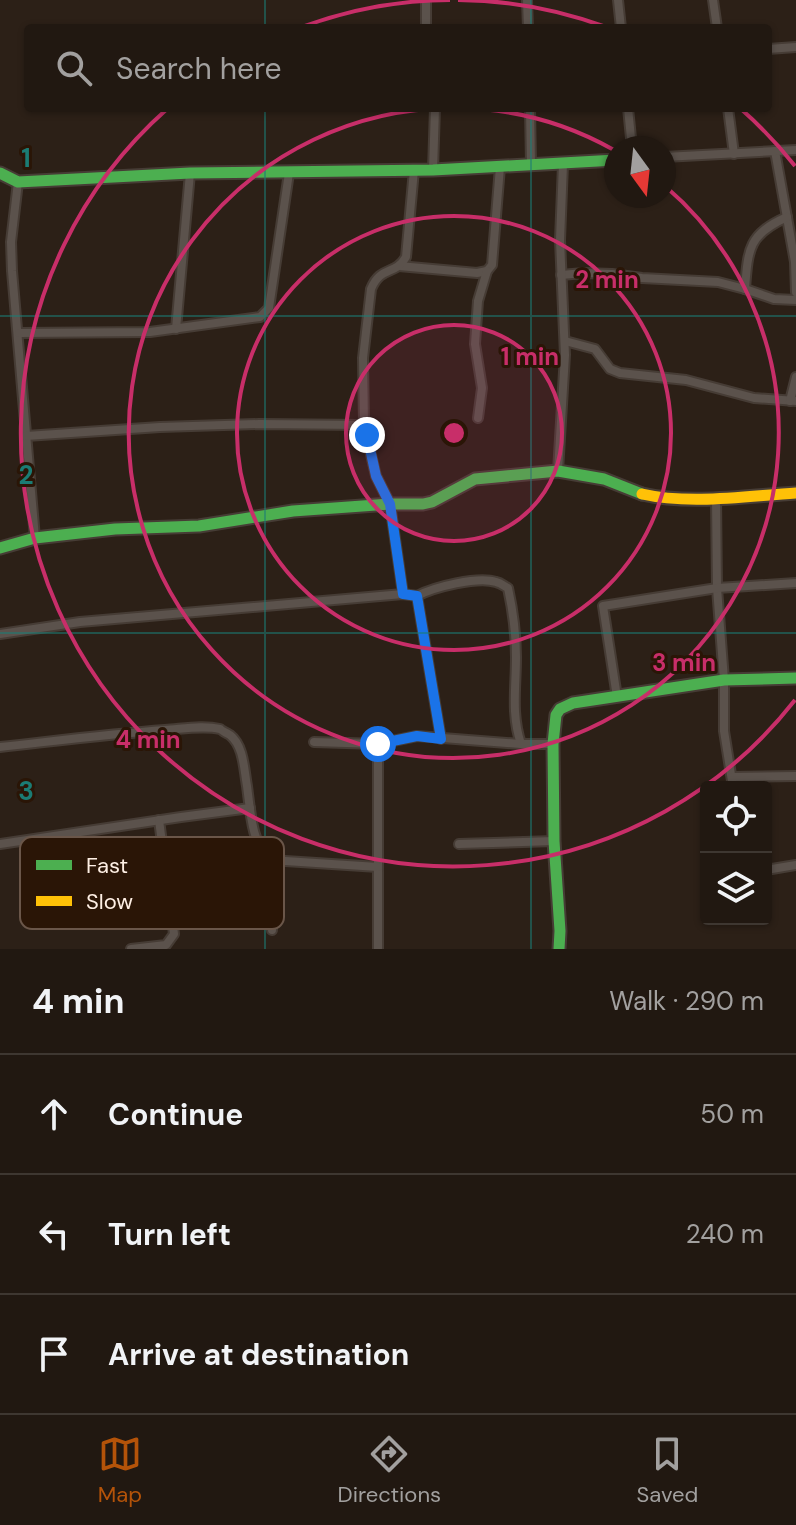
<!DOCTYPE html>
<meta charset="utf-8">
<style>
body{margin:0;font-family:"DM Sans",sans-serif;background:#2d251f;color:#f1f3f6}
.controls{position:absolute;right:24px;bottom:24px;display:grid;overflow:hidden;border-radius:8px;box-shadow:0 2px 6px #0004}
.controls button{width:72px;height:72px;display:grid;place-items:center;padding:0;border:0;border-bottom:2px solid #3e3731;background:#211811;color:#f1f3f6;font:40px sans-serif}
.compass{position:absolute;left:604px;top:136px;width:72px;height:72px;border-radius:50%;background:#211811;box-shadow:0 2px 6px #0004;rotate:165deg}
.stop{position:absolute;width:24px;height:24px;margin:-18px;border:6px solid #1a73e8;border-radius:50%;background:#fff}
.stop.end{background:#1a73e8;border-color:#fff;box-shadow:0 2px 8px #0008}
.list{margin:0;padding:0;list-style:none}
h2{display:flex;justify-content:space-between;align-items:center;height:104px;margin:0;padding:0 32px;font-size:34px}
h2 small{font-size:26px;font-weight:400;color:#a2a09f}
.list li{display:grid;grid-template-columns:52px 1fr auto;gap:24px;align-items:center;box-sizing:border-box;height:120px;padding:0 32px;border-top:2px solid #3e3731}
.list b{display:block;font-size:30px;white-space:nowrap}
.list em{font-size:26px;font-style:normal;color:#a2a09f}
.icon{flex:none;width:44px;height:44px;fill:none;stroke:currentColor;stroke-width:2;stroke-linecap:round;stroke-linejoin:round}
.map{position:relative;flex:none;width:796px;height:949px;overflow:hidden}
.search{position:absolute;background:#211811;box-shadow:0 2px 6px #0004;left:24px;right:24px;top:24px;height:88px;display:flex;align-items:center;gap:20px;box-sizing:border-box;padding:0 28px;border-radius:8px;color:#a2a09f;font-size:30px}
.sheet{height:464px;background:#211811}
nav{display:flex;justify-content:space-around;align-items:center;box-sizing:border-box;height:112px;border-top:2px solid #3e3731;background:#211811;font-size:22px;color:#a2a09f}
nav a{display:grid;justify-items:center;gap:4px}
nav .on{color:#b45309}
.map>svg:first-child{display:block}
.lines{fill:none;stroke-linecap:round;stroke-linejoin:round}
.street-casing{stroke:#463c35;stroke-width:12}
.fast-casing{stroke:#463c35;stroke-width:15}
.slow-casing{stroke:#463c35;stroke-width:15}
.street{stroke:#5b524c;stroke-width:8}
.fast{stroke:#4caf50;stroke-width:11}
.slow{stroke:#ffc107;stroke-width:11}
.route{stroke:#1a73e8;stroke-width:10}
.grid{fill:none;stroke:#1b7c74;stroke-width:2;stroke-opacity:0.55}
.ring{fill:none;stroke:#c82e69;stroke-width:4}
.key{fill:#2a1506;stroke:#6a5649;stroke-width:2}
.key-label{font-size:22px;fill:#feefe4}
.grid-label{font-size:26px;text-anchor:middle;font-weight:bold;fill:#1b7c74;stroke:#2a1506;stroke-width:6;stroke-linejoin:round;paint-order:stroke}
.centre{fill:#c82e69;stroke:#2a1506;stroke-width:4}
.ring-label{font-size:24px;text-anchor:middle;font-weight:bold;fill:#c82e69;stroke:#2a1506;stroke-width:6;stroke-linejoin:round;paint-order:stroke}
</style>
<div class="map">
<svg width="796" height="949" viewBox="0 0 796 949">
<rect width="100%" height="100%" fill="#2c2017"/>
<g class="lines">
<g class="street-casing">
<g id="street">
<path d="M527 0 528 28"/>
<path d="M618 0 621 28"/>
<path d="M713 0 717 28"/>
<path d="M426 28V0"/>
<path d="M768 49 796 47"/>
<path d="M530 108 531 165"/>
<path d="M628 108 632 148"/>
<path d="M728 108 734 154"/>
<path d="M775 151 795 262 796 292"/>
<path d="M664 157 796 150"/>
<path d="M433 170 435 108"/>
<path d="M18 182 11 242 12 271 35 538"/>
<path d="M399 266 477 273 487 271 492 265 500 167"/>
<path d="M561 275 584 273 612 274 642 278 718 282 745 289 774 299 796 300"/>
<path d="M745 289C748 248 749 234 787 217"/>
<path d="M176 329 190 173"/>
<path d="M19 333 150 332 260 317 269 308 289 173"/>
<path d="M565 341 595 349 610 369 620 373 686 380 754 398 796 401"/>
<path d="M790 401 796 377"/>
<path d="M478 418 482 388 475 344 478 301 487 271"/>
<path d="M26 436 160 427 259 424 364 425"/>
<path d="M558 471 565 355 560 240 563 164"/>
<path d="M716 498 717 588 724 680V731L733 787"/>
<path d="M403 594 390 504 376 476 364 425 363 358 371 289C381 265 395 276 406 257L414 170"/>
<path d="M417 596C434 587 478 576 496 582 501 583 504 586 508 588 513 611 516 633 516 657 516 688 511 714 521 744"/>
<path d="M0 634 80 622 403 594 417 596 441 739"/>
<path d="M617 697 603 606 717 588 796 583"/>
<path d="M314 742 378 744 417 736 521 744H553"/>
<path d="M378 744V949"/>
<path d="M0 747C55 741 110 734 165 730 182 729 203 725 220 729 220 730 230 735 230 735 244 746 244 770 247 786 250 808 252 847 270 860L378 867"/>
<path d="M732 777 796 776"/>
<path d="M0 844 181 817 250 808"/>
<path d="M459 844 554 841"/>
<path d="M267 858 272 930"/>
<path d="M766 870 796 865"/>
<path d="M131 949 166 945 174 934 159 820"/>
</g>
</g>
<g class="fast-casing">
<g id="fast">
<path d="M0 173 18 182 190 173 433 170 616 160"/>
<path d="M0 548 35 538 115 529 199 526 293 511 390 504H423L432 502 475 479 558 471 604 479 642 494"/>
<path d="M559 949 560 931 554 841 553 744 556 715 560 709 573 703 724 680 796 678"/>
</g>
</g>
<g class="slow-casing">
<path id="slow" d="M642 494C690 505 747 496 796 493"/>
</g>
<use href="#street" class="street"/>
<use href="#fast" class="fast"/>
<use href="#slow" class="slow"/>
</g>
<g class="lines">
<path class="route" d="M367 435 376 476 390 504 403 594 417 596 441 739 417 736 378 744"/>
</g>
<path class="grid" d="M265 0V28M531 0V28M265 108V949M531 108V949M0 316H796M0 633H796"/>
<circle cx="454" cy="433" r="108" fill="#c82e69" fill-opacity=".12"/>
<g class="ring">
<circle cx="454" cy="433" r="108"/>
<circle cx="454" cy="433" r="217"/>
<path d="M457 108A325 325 0 0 1 614 150M665 186A325 325 0 1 1 451 108"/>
<path d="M795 700A433 433 0 1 1 167 109M302 27A433 433 0 0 1 450 0M458 0A433 433 0 0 1 606 27M741 109A433 433 0 0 1 795 166"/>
</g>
<rect x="20" y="837" width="264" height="92" rx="12" class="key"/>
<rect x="36" y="860" width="36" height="10" fill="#4caf50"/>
<rect x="36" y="896" width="36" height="10" fill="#ffc107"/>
<g class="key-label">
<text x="86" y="873">Fast</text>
<text x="86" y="909">Slow</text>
</g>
<g class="grid-label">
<text x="26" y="167">1</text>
<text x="26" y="484">2</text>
<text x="26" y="800">3</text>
</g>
<circle cx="454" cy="433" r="12" class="centre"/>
<g class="ring-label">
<text x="607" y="288">2 min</text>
<text x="530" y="365">1 min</text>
<text x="684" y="671">3 min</text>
<text x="148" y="748">4 min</text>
</g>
</svg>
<div class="controls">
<button><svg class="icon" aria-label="locate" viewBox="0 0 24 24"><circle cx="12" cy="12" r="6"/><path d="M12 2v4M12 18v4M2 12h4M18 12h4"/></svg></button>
<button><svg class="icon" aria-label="layers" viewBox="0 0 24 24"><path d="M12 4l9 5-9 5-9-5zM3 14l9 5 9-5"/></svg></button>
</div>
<svg class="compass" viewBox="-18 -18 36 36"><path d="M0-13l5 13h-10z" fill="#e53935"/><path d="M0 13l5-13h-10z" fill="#a2a09f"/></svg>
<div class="stop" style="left:378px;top:744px"></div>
<div class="stop end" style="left:367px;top:435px"></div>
<div class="search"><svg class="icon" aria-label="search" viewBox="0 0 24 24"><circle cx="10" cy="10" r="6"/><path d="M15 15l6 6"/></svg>Search here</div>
</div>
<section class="sheet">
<h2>4 min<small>Walk · 290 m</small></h2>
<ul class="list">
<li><svg class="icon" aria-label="ahead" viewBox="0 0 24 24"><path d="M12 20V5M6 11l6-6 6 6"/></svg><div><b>Continue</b></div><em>50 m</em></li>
<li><svg class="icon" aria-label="left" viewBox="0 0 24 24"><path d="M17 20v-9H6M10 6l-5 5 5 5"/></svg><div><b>Turn left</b></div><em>240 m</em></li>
<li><svg class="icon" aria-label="arrive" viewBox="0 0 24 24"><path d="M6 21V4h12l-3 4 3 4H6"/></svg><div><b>Arrive at destination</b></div></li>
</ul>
</section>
<nav>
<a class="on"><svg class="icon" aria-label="map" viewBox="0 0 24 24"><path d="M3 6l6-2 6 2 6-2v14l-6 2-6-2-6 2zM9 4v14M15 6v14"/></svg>Map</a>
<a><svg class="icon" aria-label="directions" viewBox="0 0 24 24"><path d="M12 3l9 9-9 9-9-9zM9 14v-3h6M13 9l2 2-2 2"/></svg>Directions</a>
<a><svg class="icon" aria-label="saved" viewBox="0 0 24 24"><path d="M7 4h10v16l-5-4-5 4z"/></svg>Saved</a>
</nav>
